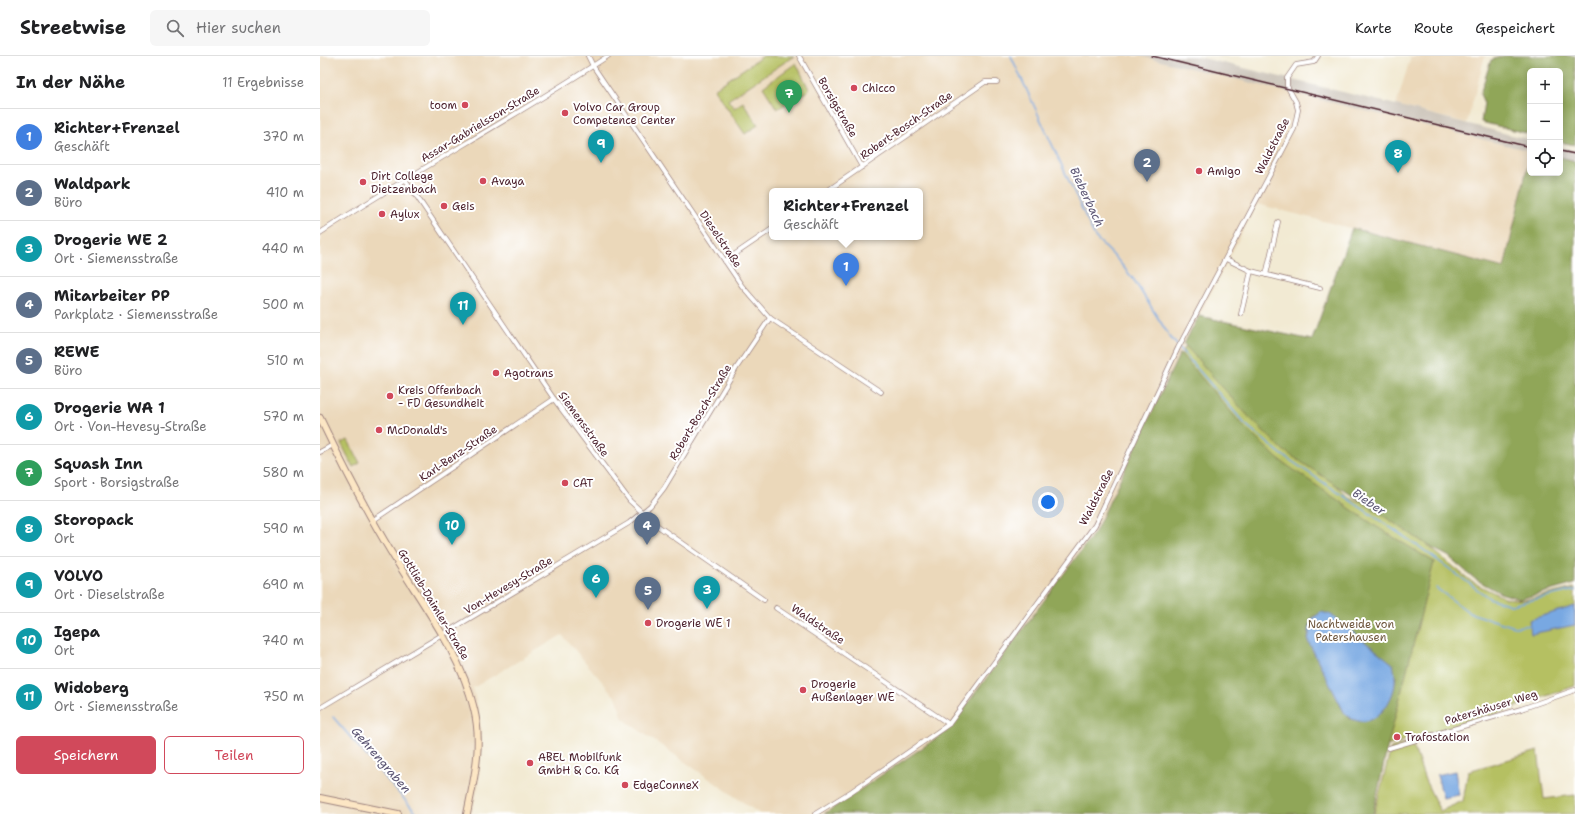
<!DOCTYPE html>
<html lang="de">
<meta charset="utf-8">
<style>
body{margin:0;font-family:"Shantell Sans",sans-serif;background:#f6f6f6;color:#202124}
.controls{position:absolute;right:12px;top:12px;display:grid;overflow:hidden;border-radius:6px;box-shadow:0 2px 10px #0003}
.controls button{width:36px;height:36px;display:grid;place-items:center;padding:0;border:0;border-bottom:1px solid #e0e0e0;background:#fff;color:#202124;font:20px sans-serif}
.you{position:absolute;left:728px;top:446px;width:14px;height:14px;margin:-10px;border:3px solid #fff;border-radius:50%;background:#1a73e8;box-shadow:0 0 0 6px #1a73e833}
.badge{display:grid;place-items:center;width:26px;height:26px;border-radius:50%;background:#d1495b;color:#fff;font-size:13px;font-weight:700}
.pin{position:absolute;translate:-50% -33px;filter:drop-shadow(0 1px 2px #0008)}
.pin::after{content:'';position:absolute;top:21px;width:14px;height:12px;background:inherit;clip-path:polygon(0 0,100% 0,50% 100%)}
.popup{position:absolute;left:449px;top:132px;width:154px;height:52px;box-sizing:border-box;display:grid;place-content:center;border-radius:6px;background:#fff;filter:drop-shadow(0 1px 3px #0005);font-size:13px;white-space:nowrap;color:#757577}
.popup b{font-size:15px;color:#202124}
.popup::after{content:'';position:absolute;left:50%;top:100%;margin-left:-8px;border:8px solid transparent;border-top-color:#fff}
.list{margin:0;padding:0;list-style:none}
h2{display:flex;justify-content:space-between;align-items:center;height:52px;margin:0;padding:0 16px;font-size:17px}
h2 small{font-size:13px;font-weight:400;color:#757577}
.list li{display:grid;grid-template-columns:26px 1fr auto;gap:12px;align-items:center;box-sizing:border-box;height:56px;padding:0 16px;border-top:1px solid #e0e0e0}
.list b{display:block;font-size:15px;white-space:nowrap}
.list p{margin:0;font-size:13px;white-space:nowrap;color:#757577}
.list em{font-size:13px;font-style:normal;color:#757577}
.actions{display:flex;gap:8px;padding:12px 16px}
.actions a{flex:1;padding:9px 0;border:1px solid #d1495b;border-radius:6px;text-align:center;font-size:14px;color:#d1495b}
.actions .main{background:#d1495b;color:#fff}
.icon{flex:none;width:22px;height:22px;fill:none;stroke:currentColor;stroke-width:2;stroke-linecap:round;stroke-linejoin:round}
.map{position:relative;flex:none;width:1255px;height:758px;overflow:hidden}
header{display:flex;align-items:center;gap:24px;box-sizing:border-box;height:56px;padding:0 20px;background:#fff;border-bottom:1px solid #e0e0e0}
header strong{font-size:19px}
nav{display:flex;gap:22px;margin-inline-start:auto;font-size:14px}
.search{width:280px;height:36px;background:#f6f6f6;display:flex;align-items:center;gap:10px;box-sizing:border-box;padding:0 14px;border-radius:6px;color:#757577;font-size:15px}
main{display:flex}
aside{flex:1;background:#fff}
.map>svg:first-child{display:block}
.built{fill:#ebd8ba;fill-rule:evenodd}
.industrial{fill:#cbc3b8}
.green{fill:#b5c062;stroke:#807046}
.forest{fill:#90a658;stroke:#6d6242;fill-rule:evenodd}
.water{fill:#78a8e2;stroke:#616486}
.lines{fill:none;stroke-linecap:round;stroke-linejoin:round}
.stream{stroke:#78a8e2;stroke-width:1.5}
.street-casing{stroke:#9e847f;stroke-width:5.5}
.secondary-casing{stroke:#9e847f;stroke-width:8}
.street{stroke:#fff;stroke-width:4}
.secondary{stroke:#fce6c4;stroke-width:6}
.rail{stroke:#4a1f2b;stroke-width:1.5}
.poi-dot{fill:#d1495b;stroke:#fff;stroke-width:1.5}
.labels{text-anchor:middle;stroke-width:4;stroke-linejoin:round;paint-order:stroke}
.poi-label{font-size:11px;fill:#4a1f2b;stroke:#fff;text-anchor:start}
.street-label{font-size:11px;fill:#4a1f2b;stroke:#fff}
.park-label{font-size:11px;fill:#6f573e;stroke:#fff}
.water-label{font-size:12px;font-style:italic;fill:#5c5674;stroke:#fff}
</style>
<header>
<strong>Streetwise</strong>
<div class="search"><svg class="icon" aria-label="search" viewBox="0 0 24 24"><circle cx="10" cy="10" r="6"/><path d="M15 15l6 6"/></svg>Hier suchen</div>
<nav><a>Karte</a><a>Route</a><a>Gespeichert</a></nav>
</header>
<main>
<aside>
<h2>In der Nähe<small>11 Ergebnisse</small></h2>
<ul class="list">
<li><span class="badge" style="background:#3f7fe0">1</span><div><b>Richter+Frenzel</b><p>Geschäft</p></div><em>370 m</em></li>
<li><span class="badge" style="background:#5c6f8a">2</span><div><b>Waldpark</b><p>Büro</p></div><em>410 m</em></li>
<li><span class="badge" style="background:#0f9aa8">3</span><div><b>Drogerie WE 2</b><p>Ort · Siemensstraße</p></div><em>440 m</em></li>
<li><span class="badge" style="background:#5c6f8a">4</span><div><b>Mitarbeiter PP</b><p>Parkplatz · Siemensstraße</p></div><em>500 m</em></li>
<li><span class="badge" style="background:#5c6f8a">5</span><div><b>REWE</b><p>Büro</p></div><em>510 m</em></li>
<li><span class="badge" style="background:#0f9aa8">6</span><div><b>Drogerie WA 1</b><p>Ort · Von-Hevesy-Straße</p></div><em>570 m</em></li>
<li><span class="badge" style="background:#2e9e5b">7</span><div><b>Squash Inn</b><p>Sport · Borsigstraße</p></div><em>580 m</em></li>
<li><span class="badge" style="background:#0f9aa8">8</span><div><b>Storopack</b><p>Ort</p></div><em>590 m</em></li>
<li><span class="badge" style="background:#0f9aa8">9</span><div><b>VOLVO</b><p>Ort · Dieselstraße</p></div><em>690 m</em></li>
<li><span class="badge" style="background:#0f9aa8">10</span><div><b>Igepa</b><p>Ort</p></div><em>740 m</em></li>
<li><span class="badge" style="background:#0f9aa8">11</span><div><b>Widoberg</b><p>Ort · Siemensstraße</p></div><em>750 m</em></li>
</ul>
<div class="actions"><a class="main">Speichern</a><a>Teilen</a></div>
</aside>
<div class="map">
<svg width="1255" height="758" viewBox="0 0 1255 758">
<rect width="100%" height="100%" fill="#fff"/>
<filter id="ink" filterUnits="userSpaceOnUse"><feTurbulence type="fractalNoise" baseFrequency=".025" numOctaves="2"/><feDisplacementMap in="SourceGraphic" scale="8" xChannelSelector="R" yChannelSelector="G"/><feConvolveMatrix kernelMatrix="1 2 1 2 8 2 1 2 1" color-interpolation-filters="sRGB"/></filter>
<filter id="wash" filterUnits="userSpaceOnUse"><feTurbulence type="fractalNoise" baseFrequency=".012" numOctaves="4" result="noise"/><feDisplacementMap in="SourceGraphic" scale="16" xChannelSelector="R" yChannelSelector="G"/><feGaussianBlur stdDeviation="0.9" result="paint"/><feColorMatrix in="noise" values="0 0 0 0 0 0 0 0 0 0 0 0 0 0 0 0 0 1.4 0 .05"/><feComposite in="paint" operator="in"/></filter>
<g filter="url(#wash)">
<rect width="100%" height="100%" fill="#f2ead3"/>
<g class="built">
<path d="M0 0H820L1210 95V99L1184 212 937 148 864 288 775 476 627 675 504 758H440L303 663 297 643 242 579 153 632 160 662 162 682 159 727 152 758H0ZM452 135H600V181H452Z"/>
<path d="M1091 0H1165L1147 67 1076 49Z"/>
</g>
<g class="industrial">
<path d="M820 0H874L1076 49 1210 84V95Z"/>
<path d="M1240 91 1255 95V105L1240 101Z"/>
</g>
<g class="green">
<path d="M443 0H474L408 44 414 52 423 46 438 69 425 78 394 33Z"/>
<path d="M476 7 489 33 487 36 457 53 443 31Z"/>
<path d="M866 289 873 294 876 302 959 385 1015 428 1027 440 1038 445 1051 447 1060 450 1152 526 1185 542 1204 544 1255 532V630L1178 657 1006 708 837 348Z"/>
<path d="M28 384 40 407 33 411 21 387Z"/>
<path d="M1092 686 1105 724 1120 755 1143 745 1148 715 1218 695 1224 743 1255 739V758H1054L1071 692Z"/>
</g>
<g class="forest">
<path d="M1183 0H1255V89L1240 86V15H1210V78L1161 66 1164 47 1160 38 1171 4Z"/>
<path d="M1210 99V117H1240V101L1255 105V528L1200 543 1180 537 1155 523 1128 500 1112 492 963 394 929 361 864 288 879 260 992 284 1032 172 1184 212Z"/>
<path d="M860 297 923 370 958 403 1057 471 1114 506 1067 693 1053 758H504L627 675 775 476ZM994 559 1076 620C1074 636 1070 647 1059 659L1030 663 1025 658 988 585 990 566Z"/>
</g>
<g class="water">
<path d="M1255 550V569L1211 578 1209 564Z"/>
<path d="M1001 556 1010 558 1073 608C1075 617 1076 625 1074 633 1068 656 1046 677 1025 658L988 585 991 564Z"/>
<path d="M1135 715 1139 739 1123 742 1117 719Z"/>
</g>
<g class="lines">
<g class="stream">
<path d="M691 0 775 181 796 202 814 224 850 281 925 368 961 398 1101 492 1169 542 1191 549 1255 534"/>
<path d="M1116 532 1150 557 1195 571 1212 569"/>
<path d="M13 661 97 758"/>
</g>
</g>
</g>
<g filter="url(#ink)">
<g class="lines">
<g class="street-casing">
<g id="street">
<path d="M268 0 273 10 422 230 450 262 561 336"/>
<path d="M479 0 542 111"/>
<path d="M85 123 234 343 310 445 335 468 444 544"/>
<path d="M507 135 665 26H677"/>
<path d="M0 177C94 115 194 62 288 0"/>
<path d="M906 203 931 215 1000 232"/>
<path d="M405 205 452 173"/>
<path d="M946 219 958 166"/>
<path d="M921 258 931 215"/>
<path d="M0 396 13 389"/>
<path d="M52 465 234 343"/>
<path d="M456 552 629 668"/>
<path d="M0 652 309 467 330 450 344 432 417 311 450 262"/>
<path d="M1069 692 1201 653 1255 634"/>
<path d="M495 758 532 735 629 668 775 469 858 292 974 73 978 54 976 46 967 30V22L976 9 994 6 998 0"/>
</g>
</g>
<g class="secondary-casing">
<g id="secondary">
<path d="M0 362C22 408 45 453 71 496 100 545 141 597 154 653 163 689 154 723 147 758"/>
<path d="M0 742 78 758"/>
</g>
</g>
<use href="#street" class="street"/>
<use href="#secondary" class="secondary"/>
<g class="rail">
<path d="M832 0 1210 91"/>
<path d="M1240 95 1255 98"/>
</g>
</g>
</g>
<g class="poi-dot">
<circle cx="534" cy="32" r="4"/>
<circle cx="145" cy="49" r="4"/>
<circle cx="245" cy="57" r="4"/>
<circle cx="879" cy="115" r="4"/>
<circle cx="163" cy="125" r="4"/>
<circle cx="43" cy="126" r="4"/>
<circle cx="124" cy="150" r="4"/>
<circle cx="62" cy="158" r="4"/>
<circle cx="176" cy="317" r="4"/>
<circle cx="70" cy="340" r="4"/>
<circle cx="59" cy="374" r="4"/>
<circle cx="245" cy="427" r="4"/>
<circle cx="328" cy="567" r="4"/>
<circle cx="483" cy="634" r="4"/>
<circle cx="1077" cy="681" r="4"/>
<circle cx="210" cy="707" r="4"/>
<circle cx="305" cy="729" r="4"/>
</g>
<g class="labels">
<g class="poi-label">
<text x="542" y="36">Chicco</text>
<text x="137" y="53" text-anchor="end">toom</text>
<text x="253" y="55">Volvo Car Group<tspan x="253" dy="13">Competence Center</tspan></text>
<text x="887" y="119">Amigo</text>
<text x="51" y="124">Dirt College<tspan x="51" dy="13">Dietzenbach</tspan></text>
<text x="171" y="129">Avaya</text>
<text x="132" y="154">Geis</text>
<text x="70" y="162">Aylux</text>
<text x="184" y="321">Agotrans</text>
<text x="78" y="338">Kreis Offenbach<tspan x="78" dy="13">- FD Gesundheit</tspan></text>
<text x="67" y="378">McDonald's</text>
<text x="253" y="431">CAT</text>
<text x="336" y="571">Drogerie WE 1</text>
<text x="491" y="632">Drogerie<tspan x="491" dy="13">Außenlager WE</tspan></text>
<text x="1085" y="685">Trafostation</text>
<text x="218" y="705">ABEL Mobilfunk<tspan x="218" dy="13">GmbH &amp; Co. KG</tspan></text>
<text x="313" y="733">EdgeConneX</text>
</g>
<g class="street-label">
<text transform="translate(518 51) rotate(60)" y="4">Borsigstraße</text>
<text transform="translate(160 68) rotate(-31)" y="4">Assar-Gabrielsson-Straße</text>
<text transform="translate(586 69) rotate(-35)" y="4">Robert-Bosch-Straße</text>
<text transform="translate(952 90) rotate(-63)" y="4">Waldstraße</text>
<text transform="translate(401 183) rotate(56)" y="4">Dieselstraße</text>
<text transform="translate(380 356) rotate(-59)" y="4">Robert-Bosch-Straße</text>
<text transform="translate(264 368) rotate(54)" y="4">Siemensstraße</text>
<text transform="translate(138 397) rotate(-34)" y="4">Karl-Benz-Straße</text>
<text transform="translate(776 441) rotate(-63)" y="4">Waldstraße</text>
<text transform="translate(188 529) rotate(-31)" y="4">Von-Hevesy-Straße</text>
<text transform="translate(114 548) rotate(59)" y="4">Gottlieb-Daimler-Straße</text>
<text transform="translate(498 568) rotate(34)" y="4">Waldstraße</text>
<text transform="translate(1171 651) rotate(-17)" y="4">Patershäuser Weg</text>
</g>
<g class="park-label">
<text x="1031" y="572">Nachtweide von<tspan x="1031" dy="13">Patershausen</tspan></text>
</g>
<g class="water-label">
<text transform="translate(767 141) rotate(65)" y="4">Bieberbach</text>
<text transform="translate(1049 446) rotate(34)" y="4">Bieber</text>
<text transform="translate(61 704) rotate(49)" y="4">Gehrengraben</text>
</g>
</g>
</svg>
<div class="controls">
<button>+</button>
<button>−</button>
<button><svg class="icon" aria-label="locate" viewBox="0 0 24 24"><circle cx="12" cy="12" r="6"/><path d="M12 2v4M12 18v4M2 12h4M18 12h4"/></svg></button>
</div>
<div class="you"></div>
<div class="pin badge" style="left:526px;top:230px;background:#3f7fe0">1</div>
<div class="popup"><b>Richter+Frenzel</b>Geschäft</div>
<div class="pin badge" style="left:827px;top:126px;background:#5c6f8a">2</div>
<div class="pin badge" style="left:387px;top:553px;background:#0f9aa8">3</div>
<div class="pin badge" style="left:327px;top:489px;background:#5c6f8a">4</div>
<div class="pin badge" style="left:328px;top:554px;background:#5c6f8a">5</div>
<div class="pin badge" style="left:276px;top:542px;background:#0f9aa8">6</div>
<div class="pin badge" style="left:469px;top:57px;background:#2e9e5b">7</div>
<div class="pin badge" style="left:1078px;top:117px;background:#0f9aa8">8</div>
<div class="pin badge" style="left:281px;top:107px;background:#0f9aa8">9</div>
<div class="pin badge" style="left:132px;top:489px;background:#0f9aa8">10</div>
<div class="pin badge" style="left:143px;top:269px;background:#0f9aa8">11</div>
</div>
</main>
